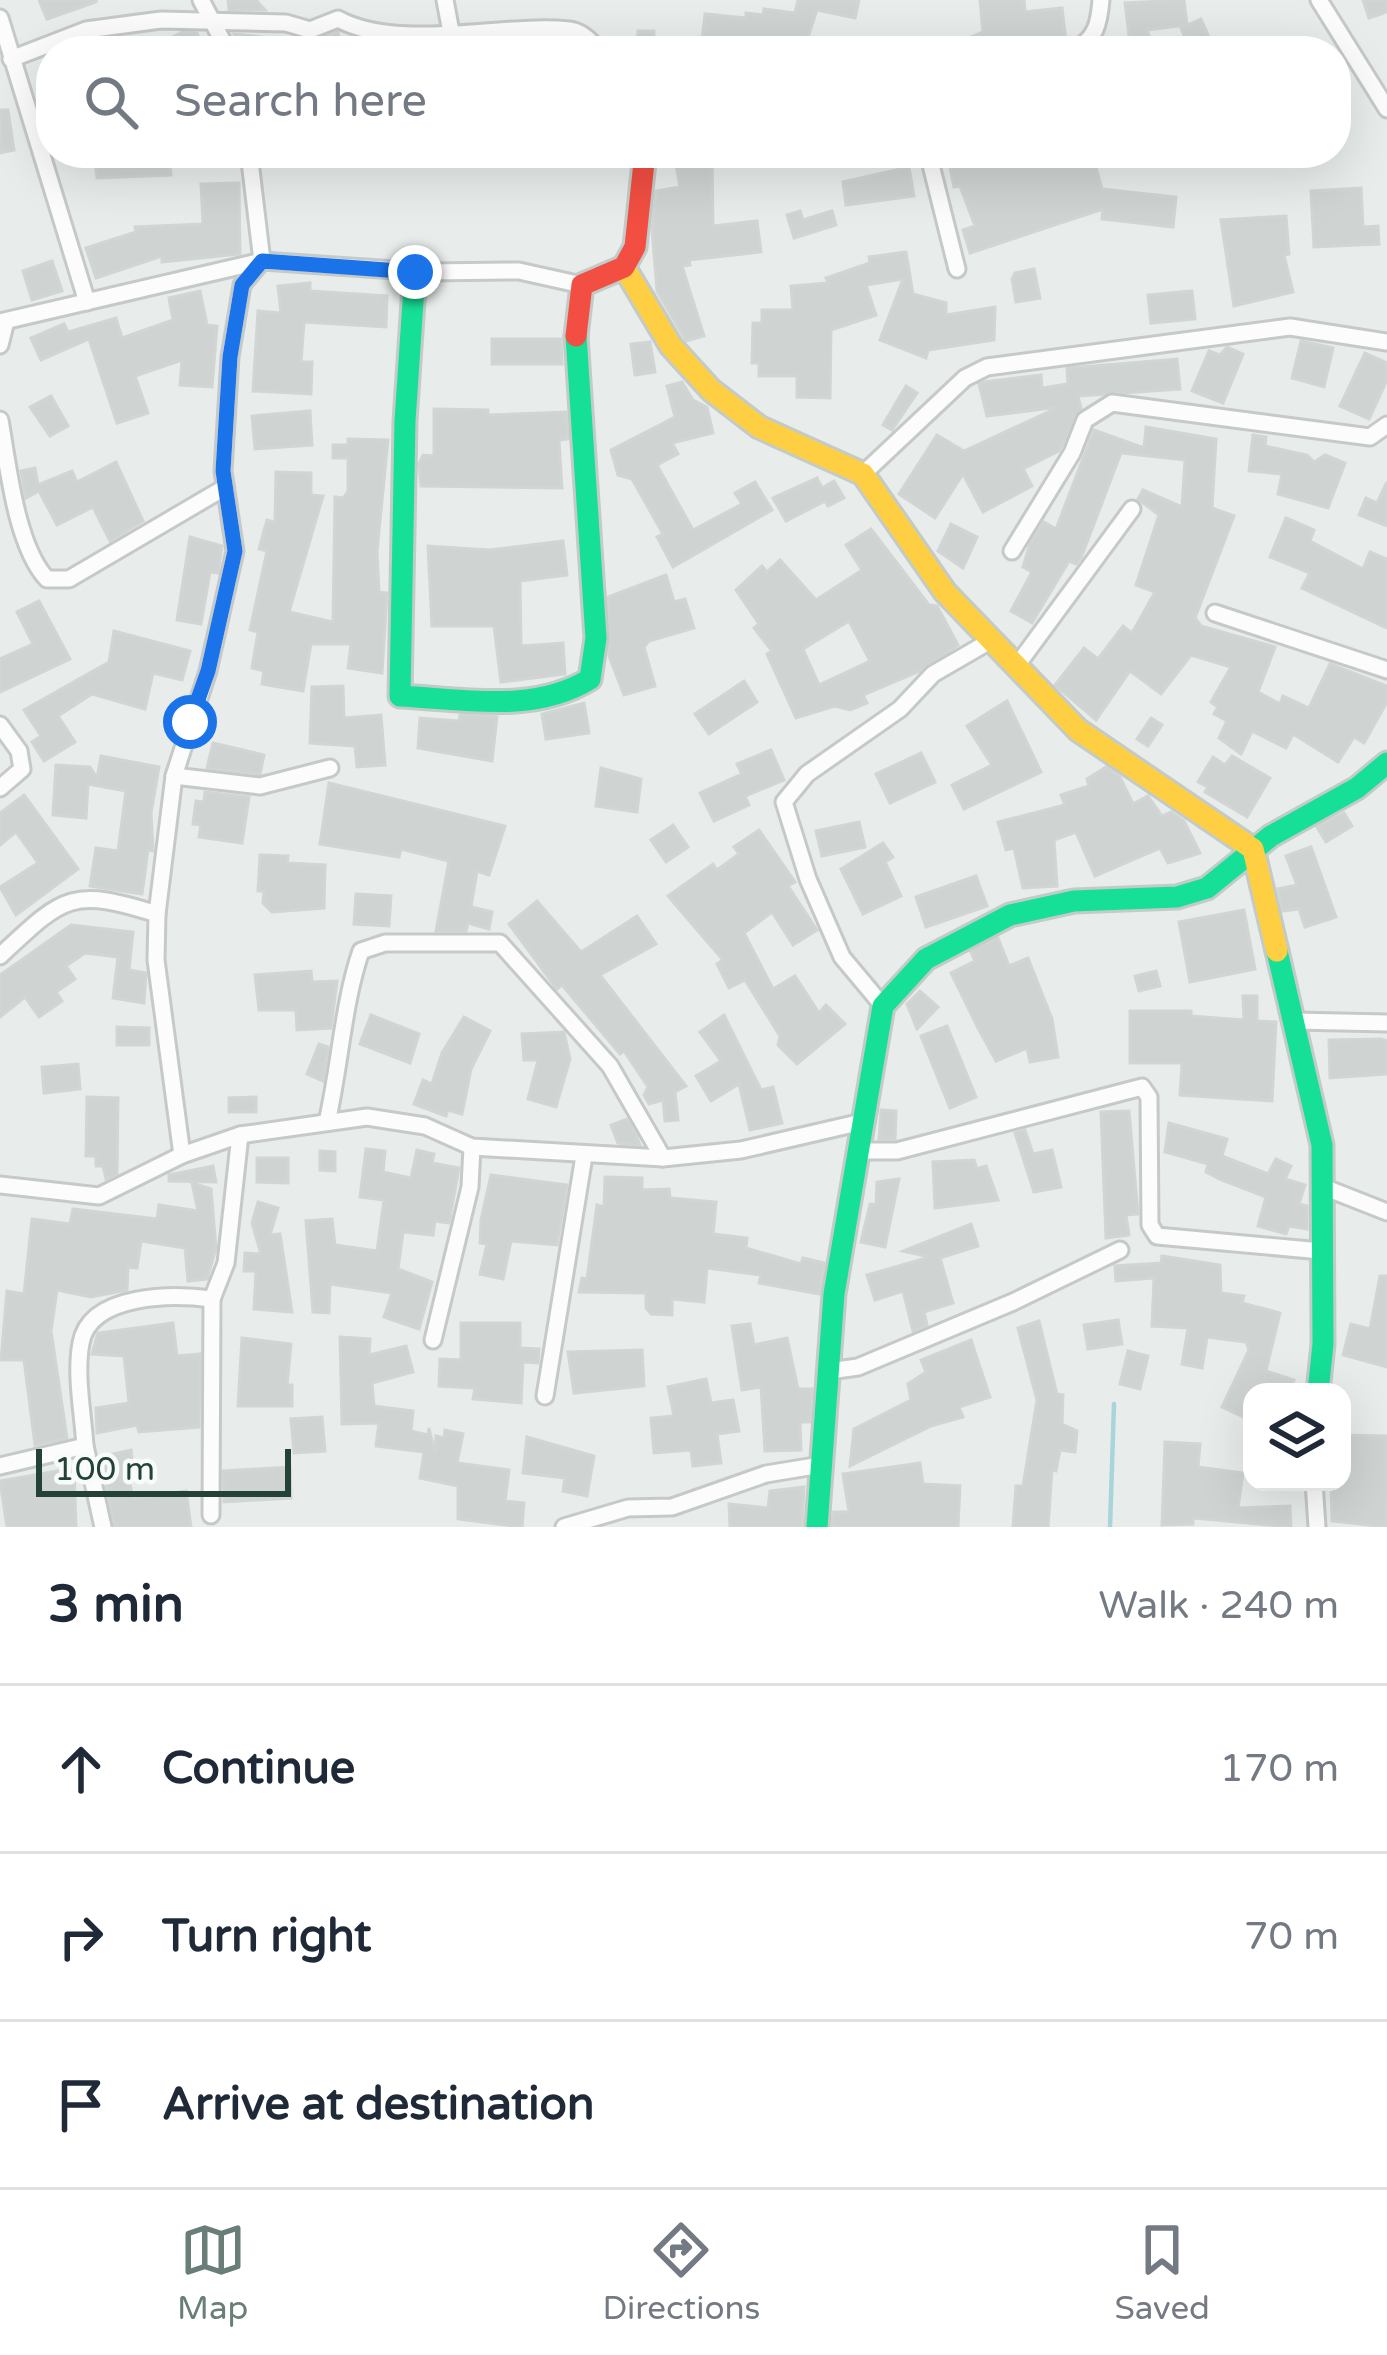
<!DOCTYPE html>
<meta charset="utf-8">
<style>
body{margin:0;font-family:"Varela Round",sans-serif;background:#f2f2f3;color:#1f2937}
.controls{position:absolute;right:36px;bottom:36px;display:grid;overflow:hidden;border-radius:24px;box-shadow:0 12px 48px #0002}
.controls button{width:108px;height:108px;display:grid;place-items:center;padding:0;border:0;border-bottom:3px solid #e0e1e3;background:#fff;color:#1f2937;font:60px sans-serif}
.scale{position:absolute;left:36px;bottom:30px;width:255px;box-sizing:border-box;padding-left:12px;border:6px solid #24423a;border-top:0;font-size:33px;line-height:42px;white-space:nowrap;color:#24423a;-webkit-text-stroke:9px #f7fbf9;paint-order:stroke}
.stop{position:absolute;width:36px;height:36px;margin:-27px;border:9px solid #1a73e8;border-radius:50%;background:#fff}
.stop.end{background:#1a73e8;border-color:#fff;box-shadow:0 3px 12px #0008}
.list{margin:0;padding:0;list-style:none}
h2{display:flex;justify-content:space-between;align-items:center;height:156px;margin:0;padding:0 48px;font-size:51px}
h2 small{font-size:39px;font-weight:400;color:#747a83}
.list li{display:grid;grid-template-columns:78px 1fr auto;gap:36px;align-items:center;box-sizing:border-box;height:168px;padding:0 48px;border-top:3px solid #e0e1e3}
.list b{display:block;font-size:45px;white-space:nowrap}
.list em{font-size:39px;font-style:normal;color:#747a83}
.icon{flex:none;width:66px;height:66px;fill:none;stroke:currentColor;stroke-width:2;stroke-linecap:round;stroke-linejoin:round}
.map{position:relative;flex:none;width:1387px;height:1527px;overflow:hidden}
.search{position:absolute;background:#fff;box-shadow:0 12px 48px #0002;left:36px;right:36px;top:36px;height:132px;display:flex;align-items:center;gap:30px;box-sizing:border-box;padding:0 42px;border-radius:48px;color:#747a83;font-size:45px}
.sheet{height:660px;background:#fff}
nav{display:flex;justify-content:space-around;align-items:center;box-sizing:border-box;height:168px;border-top:3px solid #e0e1e3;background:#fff;font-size:33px;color:#747a83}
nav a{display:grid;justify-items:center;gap:6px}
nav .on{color:#697e78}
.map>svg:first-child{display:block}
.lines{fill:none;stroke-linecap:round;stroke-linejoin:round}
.stream{stroke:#a9d4db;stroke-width:4.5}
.building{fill:#cfd4d2;stroke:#d1d6d4;stroke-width:3;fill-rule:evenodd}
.street-casing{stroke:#c5cac8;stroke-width:21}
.fast-casing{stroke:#c3cbc8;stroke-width:27}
.slow-casing{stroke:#c3cbc8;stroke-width:27}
.jam-casing{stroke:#c3cbc8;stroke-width:27}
.street{stroke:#fcfcfc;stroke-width:15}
.fast{stroke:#16e098;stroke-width:21}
.slow{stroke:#ffcf43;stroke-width:21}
.jam{stroke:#f24e42;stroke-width:21}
.route{stroke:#1a73e8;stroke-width:15}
</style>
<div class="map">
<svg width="1387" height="1527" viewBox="0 0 1387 1527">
<rect width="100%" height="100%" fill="#e8edeb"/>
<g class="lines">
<path class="stream" d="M1110 1527 1114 1404"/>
</g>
<g class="building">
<path d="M39 0H96V2L47 19Z"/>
<path d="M228 0H256L265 10H229Z"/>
<path d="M798 0H859L855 18 817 10 805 46 782 40 772 50 702 41 705 14 746 18V13L763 15 764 9 795 13Z"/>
<path d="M980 0H1024L1025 12 1062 8 1066 41 1062 47 1026 51 1018 46 939 51 983 32Z"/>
<path d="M1184 0 1187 25 1147 30 1152 44 1131 51 1125 3Z"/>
<path d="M1363 0H1387V12L1369 18Z"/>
<path d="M1201 19 1212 44V51H1190L1181 28Z"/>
<path d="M638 31H654V51H637Z"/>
<path d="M182 32 197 33 203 51H146Z"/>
<path d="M338 32 340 51H240L234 34 308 42Z"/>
<path d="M0 110H8L14 150 0 153Z"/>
<path d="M94 153H169L171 175 97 178Z"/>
<path d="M674 153H712L713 226 757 221 761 252 689 260 690 265 682 266 704 336 686 341 657 291 652 229 656 191 680 187Z"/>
<path d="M947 153H1092L1102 189 1176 197 1173 227 1102 219 1103 209 970 253 963 230 975 226 960 186 954 187Z"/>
<path d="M909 167 914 196 846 205 843 182Z"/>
<path d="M239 183 240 254 162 262V256L96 278 86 248 136 232 135 227 203 224 201 184Z"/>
<path d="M1361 188 1363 227 1378 226 1379 244 1314 247 1311 191Z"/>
<path d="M800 211 803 220 832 211 836 225 794 238 787 215Z"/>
<path d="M1286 216 1289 254 1284 255 1293 292 1234 306 1221 220Z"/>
<path d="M906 252 913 294 946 303V315L995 307 994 340 928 350 926 358 880 340 903 279 866 285 876 315 831 330 830 398 797 397V376H759V363H752L753 323H762V310H793L791 286 828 283 826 278 870 263 869 257Z"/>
<path d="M52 261 62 291 32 300 23 271Z"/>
<path d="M1034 269 1040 298 1016 302 1012 279 1015 273Z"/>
<path d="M310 283V291L387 296 386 327 304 322 301 362H312L311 394 253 391 258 311 281 313 278 286Z"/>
<path d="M200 291 207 325 217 326 212 387 180 385 182 360 135 376 148 413 117 423 89 339 41 360 31 338 64 324 68 332 116 318 122 338 173 320 169 298Z"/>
<path d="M1192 291 1195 319 1151 323 1148 295Z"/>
<path d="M492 339H561L562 364H492Z"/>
<path d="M1301 341 1333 348 1324 387 1292 378Z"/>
<path d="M650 342 655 372 635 375 631 344Z"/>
<path d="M1227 347 1243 354 1223 403 1192 391 1209 351 1220 355Z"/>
<path d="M1365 353 1387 363V380L1369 419 1340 406Z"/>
<path d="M1177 359 1180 389 1078 396 1081 408 1059 451 1023 469 1032 486 983 512 963 474 935 518 899 494 937 435 964 451 1059 407 987 416 979 384 984 382 1041 375 1042 388 1068 384 1067 368Z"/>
<path d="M682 382 693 400 707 407 713 433 672 443 678 454 657 465 693 530 742 504 735 493 755 482 772 510 673 567 657 537 663 534 632 479 618 475 611 450 675 417 667 386Z"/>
<path d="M906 386 917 393 892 430 883 425Z"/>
<path d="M51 396 68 426 50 436 30 407Z"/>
<path d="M434 409 488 410V415L566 412 568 439 559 440 562 488 421 486 419 464 423 455 434 456Z"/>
<path d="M310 411 312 445 255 449 252 416Z"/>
<path d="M1146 427 1216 439 1212 508 1234 516 1195 618 1201 626 1275 647 1258 692 1280 704 1283 696 1309 708 1330 664 1387 686V702L1364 743 1354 737 1338 762 1293 734 1286 748 1252 731 1241 754 1219 738 1227 721 1214 714 1218 707 1211 702 1231 667 1191 655 1161 694 1130 671 1096 720 1055 685 1084 648 1098 659 1123 626 1132 633 1155 592 1136 585 1159 515 1138 499 1143 490 1182 507 1185 460 1121 453 1081 558 1076 564 1069 561 1032 623 1011 611 1032 572 1023 567 1030 544 1044 522 1056 529 1094 430 1144 448Z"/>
<path d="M1253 435 1266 437 1265 446 1307 455 1314 462 1325 455 1345 463 1328 508 1278 494 1282 474 1249 471Z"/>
<path d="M348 439 388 440 377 551 379 592 387 593 382 673 348 668 351 644H311L303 691 262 684 264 671 252 668 258 632 250 630 267 551 259 549 267 520 275 522 276 472 311 473V495L323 496 289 612 333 622 335 497 343 498 348 491V458H333V445H348Z"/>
<path d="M116 462 143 521 110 541 93 507 57 525 39 491 26 498 21 471 35 468 38 485 72 471 77 482Z"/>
<path d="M817 478 822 488 834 481 844 498 828 506 825 501 786 521 773 498Z"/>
<path d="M1387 482V526L1359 515 1366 498 1377 503Z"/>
<path d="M1286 518 1314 530 1310 541 1363 569 1370 552 1387 559V628L1302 588 1310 573 1270 557Z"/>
<path d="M951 524 977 537 963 568 938 551Z"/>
<path d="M871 529 929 605 937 606 958 645 920 671 863 695 867 703 850 710 835 706 796 718 767 654 772 651 754 628 759 624 736 590 762 566 767 572 780 560 816 600 862 570 846 545ZM849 621 870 661 819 685 803 649Z"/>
<path d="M190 537 222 546 218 573 210 572 201 624 177 620Z"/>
<path d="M563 541 567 575 520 581 521 646 563 643 565 674 501 682 494 626H432L428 546 490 550Z"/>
<path d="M666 575 674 602 685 599 694 628 649 641 644 647 655 686 624 695 609 656 608 597Z"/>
<path d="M39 601 70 659 0 692V659L33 644 17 612Z"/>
<path d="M114 631 190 651 182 680 153 673 145 709 92 694 58 716 75 742 44 761 32 742 41 736 24 710 109 662Z"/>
<path d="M744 681 757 702 709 734 695 714Z"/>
<path d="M343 686 344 718 381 715 385 765 357 767 355 746 310 743 312 687Z"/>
<path d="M1007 701 1041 772 964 809 952 785 992 765 967 726Z"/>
<path d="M584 703 589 733 546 739 542 714Z"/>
<path d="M460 715 497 717 492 761 418 748 420 718 459 721Z"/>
<path d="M1151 718 1162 725 1148 746 1137 739Z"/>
<path d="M213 743 264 755 260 774 207 768Z"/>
<path d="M771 750 784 780 745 796 749 805 714 821 700 793 742 774 737 764Z"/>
<path d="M921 753 935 782 890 803 876 774Z"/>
<path d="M101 756 159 767 151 813 153 851 148 850 142 894 90 886 96 848 118 851 126 791 88 784 86 818 53 815 56 765 90 767 97 778Z"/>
<path d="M1232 756 1270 778 1247 817 1205 792 1208 787 1198 782 1213 757 1225 765Z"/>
<path d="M1106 767 1120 777 1133 804 1148 796 1162 816 1171 812 1184 821 1200 853 1168 863 1160 848 1095 876 1076 832 1054 840 1057 886 1023 888 1014 848 1006 850 998 822 1065 805 1061 795 1089 786 1087 779Z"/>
<path d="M601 768 641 779 637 812 596 806Z"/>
<path d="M329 783 505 826 489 875 477 871 471 907 492 912 489 929 468 923 466 931H436L449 861 401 849 399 857 320 844Z"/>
<path d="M205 792 249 797 242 843 199 837 201 825 193 824 196 801 204 802Z"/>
<path d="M24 795 78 869 16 915 0 887 38 863 16 832 0 845V813Z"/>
<path d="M1344 813 1352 826 1326 842 1317 827Z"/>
<path d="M859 822 865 847 822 856 816 831Z"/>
<path d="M673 825 688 847 666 862 651 840Z"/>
<path d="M759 830 795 882 788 886 817 930 793 945 772 912 744 933 773 989 795 976 819 1013 826 1005 845 1024 797 1064 778 1045 780 1036 745 980 729 988 717 964 723 960 668 896 713 864 717 870 739 854 734 847Z"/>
<path d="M883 843 893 857 885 862 901 896 863 914 841 869Z"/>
<path d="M1311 847 1336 917 1305 927 1299 909 1283 911 1278 889 1297 885 1286 856Z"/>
<path d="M260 855 288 856 287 863 325 865 324 908 272 912 263 903 264 891H258Z"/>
<path d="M976 876 987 906 926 927 916 897Z"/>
<path d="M356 894 391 896 389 926 354 924Z"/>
<path d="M537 901 581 952 637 916 656 944 600 975 686 1086 675 1092 678 1120 665 1121 663 1100 649 1104 644 1095 648 1087 624 1051 620 1054 562 985 557 989 509 924Z"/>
<path d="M1244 910 1255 969 1190 982 1179 922Z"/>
<path d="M71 925 133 932 129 970 146 973 144 1003 113 998 118 957 85 953 66 966 75 979 56 992 62 1001 39 1017 25 997 0 1017V975Z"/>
<path d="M998 938 1009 966 1028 958 1052 1019 1058 1057 1030 1062 1027 1048 996 1061 978 1028 951 973 975 961 970 950Z"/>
<path d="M311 971 312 982 337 981 331 1028 297 1030 296 1010H259L255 975Z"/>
<path d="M1156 971 1160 986 1139 991 1135 976Z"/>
<path d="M920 991 938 1007 917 1029 907 1004Z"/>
<path d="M1243 996H1257V1021L1276 1022 1272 1101 1180 1095 1182 1063H1130V1011H1191V1016L1244 1020Z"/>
<path d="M371 1015 419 1034 410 1063 360 1044Z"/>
<path d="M724 1015 761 1090 773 1087 782 1123 750 1130 739 1084 711 1101 696 1076 721 1061 700 1032Z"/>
<path d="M464 1017 490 1031 471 1069 462 1114 448 1110 446 1116 414 1104 423 1080 432 1084 442 1053Z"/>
<path d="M947 1026 976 1097 950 1108 921 1036Z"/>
<path d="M117 1027 149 1028V1045H117Z"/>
<path d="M564 1032 570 1059 556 1107 528 1099 538 1060H524L522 1034Z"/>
<path d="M1381 1039 1387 1041V1074L1330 1078 1329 1040Z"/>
<path d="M319 1044 328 1047 323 1081 307 1074Z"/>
<path d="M78 1064 80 1089 44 1093 42 1067Z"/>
<path d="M87 1097 118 1098 117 1174 106 1179 103 1166H96V1156H86Z"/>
<path d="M256 1097V1112H229V1098Z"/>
<path d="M881 1110 896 1111 895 1139H879Z"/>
<path d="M1129 1111 1138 1214 1126 1215 1129 1235 1106 1238 1101 1112Z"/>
<path d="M627 1119 636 1135 640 1145 618 1143 611 1125Z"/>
<path d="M1169 1123 1227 1139 1222 1156 1268 1174 1276 1159 1291 1166 1285 1179 1305 1185 1299 1204 1307 1206V1229L1289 1226 1286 1234 1258 1226 1266 1197 1219 1179 1206 1172 1208 1164 1165 1152Z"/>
<path d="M1025 1130 1033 1154 1052 1150 1061 1187 1034 1192 1015 1133Z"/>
<path d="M366 1149 385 1151 383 1172 411 1178 417 1150 434 1154 432 1163 459 1168 449 1223 435 1221 433 1235 403 1232 398 1269 432 1282 419 1329 384 1317 392 1293 330 1284 329 1313 313 1312 306 1221 332 1219 335 1245 377 1251 384 1200 360 1197Z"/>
<path d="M320 1151 335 1152V1171L320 1170Z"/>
<path d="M257 1158H288V1183L257 1182Z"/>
<path d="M974 1160 977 1169 986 1166 998 1200 935 1208 933 1162Z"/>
<path d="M213 1166 216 1182 169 1181V1175Z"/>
<path d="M491 1175 567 1185 557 1245 511 1241 503 1279 480 1274 487 1244 480 1243 481 1220Z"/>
<path d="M605 1177 642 1178V1190L669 1189 670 1198 716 1202 713 1234 747 1238 746 1248 801 1264 803 1258 824 1263 819 1294 759 1283 761 1275 707 1268 704 1302 672 1299V1315L651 1314 646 1308V1293L579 1292 582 1278 587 1279 597 1205 604 1207Z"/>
<path d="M899 1179 885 1247 861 1242 870 1204 876 1205 877 1182Z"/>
<path d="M192 1183 211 1189 216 1248 207 1279 188 1281 185 1248 141 1241 137 1268 128 1267 127 1290 91 1297 57 1290 51 1331 67 1438 35 1445 24 1360H1L7 1291 24 1294 32 1219 70 1224 73 1209 157 1219 159 1205 198 1211Z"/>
<path d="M258 1202 278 1208 270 1235 280 1234 292 1312 254 1309 256 1271H244L245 1253 261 1254 252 1223Z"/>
<path d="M971 1224 978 1246 940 1258 953 1303 924 1312 927 1325 913 1331 903 1291 875 1300 867 1275 930 1257 903 1251Z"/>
<path d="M1162 1256 1220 1265 1221 1293 1244 1296 1242 1303 1280 1313 1266 1371 1294 1380 1290 1392H1252V1421L1222 1407 1249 1350 1246 1342 1207 1337 1202 1368 1182 1364 1188 1328 1152 1326 1154 1278 1116 1281 1115 1266 1161 1263Z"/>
<path d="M1380 1276H1387V1367L1343 1355 1351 1324 1370 1329Z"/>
<path d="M1118 1320 1122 1344 1088 1349 1084 1325Z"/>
<path d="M1039 1321 1057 1394 1063 1395 1062 1424 1077 1431 1075 1452 1060 1450 1056 1471 1052 1470 1048 1527H1013L1016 1486H1023L1037 1400 1018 1328Z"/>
<path d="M173 1323 177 1356 200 1354 199 1427 139 1432 137 1425 97 1433 96 1408 129 1403 124 1356 92 1354 98 1333Z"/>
<path d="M461 1323H520V1348L539 1349 538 1363 523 1362 521 1403 473 1399 475 1388 439 1386 440 1359 461 1360Z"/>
<path d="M750 1324 754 1345 787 1338 798 1389H812L810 1422H800L801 1450 765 1451 761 1387 742 1390 732 1326Z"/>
<path d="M340 1337 370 1339 369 1355 406 1346 413 1372 372 1383 374 1406 413 1411 411 1431 428 1435 429 1428 435 1453 436 1436 444 1438 445 1430 463 1434 457 1463 509 1470 505 1501 524 1503 522 1527 458 1519V1486L420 1478 424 1452 376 1446 379 1423 342 1424Z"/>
<path d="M242 1338 291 1344 287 1385H292V1406H238Z"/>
<path d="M971 1340 990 1397 959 1407 963 1417 931 1426 850 1466 854 1429 911 1400 908 1384 926 1372 921 1360Z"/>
<path d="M642 1350 644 1386 574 1393 568 1352Z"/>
<path d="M1128 1351 1148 1356 1140 1389 1120 1384Z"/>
<path d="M706 1379 711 1403 733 1400 739 1431 717 1434 721 1463 693 1466 691 1450 654 1453 651 1418 674 1416 668 1387Z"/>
<path d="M322 1417 325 1451 294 1453 291 1419Z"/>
<path d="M1342 1435 1387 1436V1527L1332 1521 1331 1483H1342Z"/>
<path d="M527 1437 594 1456 587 1496 563 1491 565 1478 523 1473Z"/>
<path d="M1165 1442 1200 1444 1198 1467 1243 1473 1238 1508 1290 1506 1291 1527 1193 1518V1524L1162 1525Z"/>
<path d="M131 1450 133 1469H127L133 1499 186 1491 191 1527H115L100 1457Z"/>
<path d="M920 1463 923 1484 960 1486 958 1527H832L833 1512H849L843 1474Z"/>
<path d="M290 1467 291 1498 224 1502 223 1471Z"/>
<path d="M74 1468 76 1527H7L0 1481Z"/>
<path d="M804 1487 802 1527H730L729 1504 768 1508 770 1491Z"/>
</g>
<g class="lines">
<g class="street-casing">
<g id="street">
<path d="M201 0 228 51"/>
<path d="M445 0 451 32"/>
<path d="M1319 0 1387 109"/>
<path d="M0 18 87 302"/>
<path d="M1073 51C1096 39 1099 24 1101 0"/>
<path d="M11 59 86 30 161 20 286 23 310 30 338 19C399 52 501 23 569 30 581 31 592 42 599 51"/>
<path d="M928 153 957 269"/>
<path d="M0 322 262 261 425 272 519 271 582 285"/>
<path d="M0 345 6 321"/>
<path d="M0 420C8 465 16 546 47 579H69L224 488"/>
<path d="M863 474 965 378 987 367 1290 327 1387 342"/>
<path d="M1012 551 1072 453 1085 420 1112 403 1370 437 1387 425"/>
<path d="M1215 613 1387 670"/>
<path d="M1015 668 1132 509"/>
<path d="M0 725 19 751 22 769 0 788"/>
<path d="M174 776 260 786 330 768"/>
<path d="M0 956C64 896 71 887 157 914"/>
<path d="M883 1006 842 957 808 879 784 802 807 774 900 709 933 674 990 641"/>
<path d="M1294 1021 1387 1023"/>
<path d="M327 1122C340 1066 343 1003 361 951L385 943H500L610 1066 663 1158"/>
<path d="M858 1151H897L1142 1087 1149 1097 1150 1225 1157 1236 1321 1251"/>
<path d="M182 1155 156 960 157 914 174 776 208 671 235 551 223 471 230 357 242 285 262 261 249 153"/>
<path d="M0 1185 99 1196 182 1155 240 1135 367 1117 425 1126 472 1147 663 1158 741 1150 862 1122"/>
<path d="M1326 1188 1387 1212"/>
<path d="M433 1340 470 1187 472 1147"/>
<path d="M829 1371 858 1367 1013 1302 1120 1250"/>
<path d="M545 1396 584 1156"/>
<path d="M85 1446 103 1527"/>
<path d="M0 1466 85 1446C83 1414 75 1375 81 1343 90 1293 174 1294 212 1299L226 1263 240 1135"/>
<path d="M1314 1482 1317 1527"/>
<path d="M211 1515 212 1299"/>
<path d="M564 1527 628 1508 672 1507 766 1474 821 1465"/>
</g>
</g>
<g class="fast-casing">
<g id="fast">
<path d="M415 272 405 421 400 696C464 699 533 714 590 679L596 638 576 336"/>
<path d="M1277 951 1322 1145 1323 1344 1318 1392"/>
<path d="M817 1527 834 1294 883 1006 926 959 1010 915 1074 901 1177 897 1207 888 1271 836 1357 788 1387 763"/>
</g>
</g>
<g class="slow-casing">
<path id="slow" d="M624 267 671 346 711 390 759 427 863 474 945 592 1078 730 1253 849 1277 951"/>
</g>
<g class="jam-casing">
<path id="jam" d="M576 336 582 285 624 267 635 247 645 153"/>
</g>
<use href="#street" class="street"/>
<use href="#fast" class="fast"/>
<use href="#slow" class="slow"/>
<use href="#jam" class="jam"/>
</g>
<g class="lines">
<path class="route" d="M190 722 208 671 235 551 223 471 230 357 242 285 262 261 415 272"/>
</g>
</svg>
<div class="controls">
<button><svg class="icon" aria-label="layers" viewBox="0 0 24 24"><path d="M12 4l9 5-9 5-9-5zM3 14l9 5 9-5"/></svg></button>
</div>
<div class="scale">100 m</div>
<div class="stop" style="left:190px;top:722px"></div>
<div class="stop end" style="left:415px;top:272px"></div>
<div class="search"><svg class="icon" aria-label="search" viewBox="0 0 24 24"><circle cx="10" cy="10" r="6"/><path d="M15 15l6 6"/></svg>Search here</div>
</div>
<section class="sheet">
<h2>3 min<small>Walk · 240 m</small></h2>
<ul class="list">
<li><svg class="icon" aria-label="ahead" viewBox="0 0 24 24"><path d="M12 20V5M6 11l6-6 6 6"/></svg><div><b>Continue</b></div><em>170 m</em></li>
<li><svg class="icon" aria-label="right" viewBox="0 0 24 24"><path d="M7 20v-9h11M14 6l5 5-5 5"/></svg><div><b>Turn right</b></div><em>70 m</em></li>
<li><svg class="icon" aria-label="arrive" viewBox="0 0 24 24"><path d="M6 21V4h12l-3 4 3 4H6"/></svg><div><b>Arrive at destination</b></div></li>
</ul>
</section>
<nav>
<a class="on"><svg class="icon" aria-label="map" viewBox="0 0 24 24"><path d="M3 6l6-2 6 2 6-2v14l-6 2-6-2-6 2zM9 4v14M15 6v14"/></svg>Map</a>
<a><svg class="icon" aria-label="directions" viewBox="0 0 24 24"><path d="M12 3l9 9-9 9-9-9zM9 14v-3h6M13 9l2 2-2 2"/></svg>Directions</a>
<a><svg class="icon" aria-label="saved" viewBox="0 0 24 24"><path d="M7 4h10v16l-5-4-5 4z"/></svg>Saved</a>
</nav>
